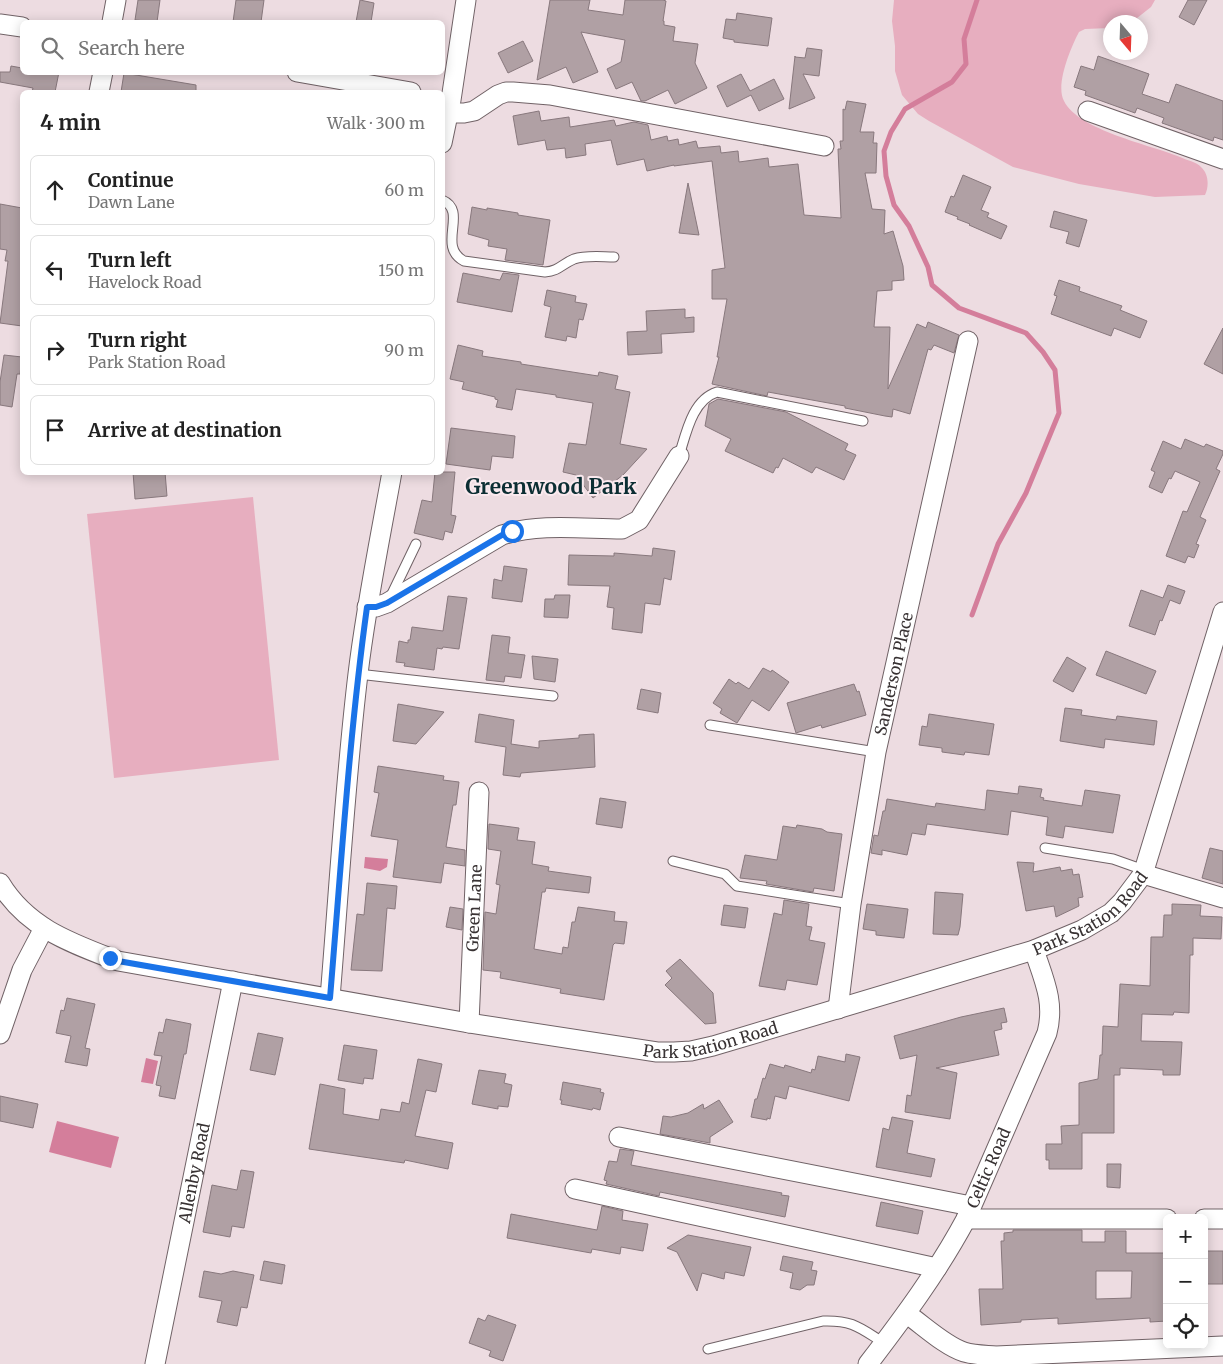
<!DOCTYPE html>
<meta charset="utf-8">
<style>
body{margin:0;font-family:Merriweather,serif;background:#f2f2f2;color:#222}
.controls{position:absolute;right:15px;bottom:15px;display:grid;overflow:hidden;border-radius:8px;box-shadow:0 2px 12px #0003}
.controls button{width:45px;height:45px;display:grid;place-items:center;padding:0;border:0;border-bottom:1px solid #e0e0e0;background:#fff;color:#222;font:25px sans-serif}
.compass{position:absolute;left:1103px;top:15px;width:45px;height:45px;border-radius:50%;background:#fff;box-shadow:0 2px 12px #0003;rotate:161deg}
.stop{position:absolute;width:15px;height:15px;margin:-11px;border:4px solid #1a73e8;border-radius:50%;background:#fff}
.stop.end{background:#1a73e8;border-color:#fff;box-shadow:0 1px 5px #0008}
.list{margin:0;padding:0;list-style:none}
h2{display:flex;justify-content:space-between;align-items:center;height:65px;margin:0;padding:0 20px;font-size:21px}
h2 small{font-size:16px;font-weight:400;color:#767676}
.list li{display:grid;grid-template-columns:32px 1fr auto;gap:15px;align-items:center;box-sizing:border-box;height:70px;margin:0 10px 10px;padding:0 10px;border:1px solid #e0e0e0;border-radius:8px}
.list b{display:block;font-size:19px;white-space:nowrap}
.list p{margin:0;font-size:16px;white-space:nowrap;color:#767676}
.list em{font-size:16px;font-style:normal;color:#767676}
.icon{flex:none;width:28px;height:28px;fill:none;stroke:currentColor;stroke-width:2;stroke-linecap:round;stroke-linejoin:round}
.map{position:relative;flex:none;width:1223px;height:1364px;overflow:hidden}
.search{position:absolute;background:#fff;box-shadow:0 2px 12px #0003;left:20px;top:20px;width:425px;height:55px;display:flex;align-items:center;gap:12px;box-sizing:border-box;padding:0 18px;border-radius:8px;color:#767676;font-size:19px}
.panel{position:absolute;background:#fff;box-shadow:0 2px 12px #0003;left:20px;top:90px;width:425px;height:385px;border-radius:8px}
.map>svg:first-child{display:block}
.green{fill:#e7aebf}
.water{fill:#d47e9b}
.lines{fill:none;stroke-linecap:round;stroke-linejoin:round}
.stream{stroke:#d47e9b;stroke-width:5}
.building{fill:#b0a0a4;stroke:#88787d;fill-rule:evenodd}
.service-casing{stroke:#706266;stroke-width:11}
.minor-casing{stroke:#706266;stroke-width:21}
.service{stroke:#fff;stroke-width:9}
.minor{stroke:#fff;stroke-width:19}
.route{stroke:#1a73e8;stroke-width:6}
.labels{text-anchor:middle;stroke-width:4;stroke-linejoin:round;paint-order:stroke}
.street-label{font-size:16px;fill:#383233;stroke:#fae9ee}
.district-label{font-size:21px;font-weight:bold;fill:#0c2e33;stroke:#fae9ee}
</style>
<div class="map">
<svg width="1223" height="1364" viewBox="0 0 1223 1364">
<rect width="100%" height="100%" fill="#eddce1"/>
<g class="green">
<path d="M894 0H1155L1151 7 1132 22H1110V28L1085 29 1079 32C1071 47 1055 85 1064 101 1078 130 1151 145 1180 157 1186 160 1197 162 1201 167 1209 174 1209 187 1205 195L1155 197 1079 184 1013 167 929 121 918 114 902 95 895 71V46L892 21Z"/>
<path d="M253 497 279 760 114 778 87 514Z"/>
</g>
<g class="water">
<path d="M365 857 388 859 387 867 380 871 364 868Z"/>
<path d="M146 1058 158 1061 153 1084 141 1082Z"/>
<path d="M57 1121 119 1137 111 1168 49 1152Z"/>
</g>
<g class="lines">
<path class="stream" d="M972 615 998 544 1026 493 1059 413 1055 370 1043 352 1026 333 959 308 932 285 928 267 909 226 894 205 886 176 884 151 891 132 905 109 952 82 966 64 964 39 977 0"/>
</g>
<g class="building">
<path d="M138 0H160L157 22 135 20Z"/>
<path d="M236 0H264L261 22H233Z"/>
<path d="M360 0 374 3 371 22H356Z"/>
<path d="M550 0H590L588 10 623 15 625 0H663L666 1 663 21H664V25L675 27 673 41 698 44 695 63 707 88 675 104 668 90 645 101H641L632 82 616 89 607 69 621 62 625 40 581 32 598 72 573 83 566 67 537 80Z"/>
<path d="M1188 0H1207L1194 25 1179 17Z"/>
<path d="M737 13 772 18 768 46 734 42V40L723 38 726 19 736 20Z"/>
<path d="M523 41 533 61 508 73 498 53Z"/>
<path d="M807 48 822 50 819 76 803 74 815 98 789 109 795 56V57L805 58Z"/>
<path d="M1098 56 1149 74 1142 94 1169 103 1176 84 1223 101V140L1214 137 1213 141 1162 123 1164 118 1137 108 1135 113 1085 95 1086 91 1074 87 1081 66 1094 70Z"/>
<path d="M11 66 22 68V72H59L55 92H32L33 88 0 82V72H10Z"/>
<path d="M124 73 196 85V92H121Z"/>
<path d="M741 74 750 91 774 79 784 99 759 111 751 95 727 107 717 86Z"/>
<path d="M847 101 866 104 860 132H874L873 143H877L876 173H865L872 209 885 210 884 234 893 231 903 266 904 280 892 281V290L877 291 874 327H890L888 389 917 324 926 328 928 322 959 335 954 353 934 345 931 350 928 349 910 414 893 409 892 417 885 416 845 408V406L768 392 767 396 712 384 719 357H717L727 299H712V270L725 268 712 161 674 166V165L647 171 644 159 617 165 611 140 585 144 586 155 566 158 565 148 547 150 545 140 518 145 513 116 539 111 541 121 569 117 570 127 614 120 616 126 634 122 648 125 651 140 667 136 668 141 678 139 679 145 696 141 698 148 720 146 721 153 738 151 739 162 768 158 769 167 798 164 804 215 841 218 838 149H841L840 141H843V109L845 110Z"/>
<path d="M963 175 991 187 981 210 989 213 987 217 1007 226 1001 239 969 225 970 224 957 219 958 217 945 212 951 196 954 197Z"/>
<path d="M688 183 699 235 679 233Z"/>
<path d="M0 204 22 208V326L0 323 8 261H5L7 250 0 249Z"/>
<path d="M472 207 487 210V208L518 213V215L550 220 543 265 505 260 507 249 488 246 489 240 468 234Z"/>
<path d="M1054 211 1087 220 1079 247 1066 243 1069 232 1050 227Z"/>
<path d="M463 273 500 280 503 273 519 275 512 312 457 302Z"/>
<path d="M1059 280 1080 287 1079 291 1122 306 1120 310 1147 321 1140 338 1114 328 1111 336 1051 314 1057 296 1054 295Z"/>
<path d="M547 290 576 296 575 302 587 304 583 320 579 319 576 338 567 336 566 341 545 337 551 307 544 305Z"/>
<path d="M685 309V318L694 317V332L661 334 662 353 628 355 627 332 647 331 646 311Z"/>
<path d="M1223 328V374L1204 364Z"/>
<path d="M458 345 483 351 482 356 521 362V364L598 376 599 372 618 376 615 389 630 392 620 444 647 449 623 475 593 498 576 475 563 472 569 443 586 445 593 403 556 397V395L516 389 512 410 496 407 498 400 495 399V397L462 389 464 382 450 379Z"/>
<path d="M4 355 22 357 20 374H17L12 407 0 405V382Z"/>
<path d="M718 399 786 412 848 444 845 450 856 455 844 480 816 467 812 473 783 458 778 468 776 467 773 473 725 451 731 439 705 426 709 404Z"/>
<path d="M451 428 515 436 513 458 492 456 490 470 446 464Z"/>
<path d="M1185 439 1204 447 1206 444 1223 451V454L1216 469 1220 471 1200 517 1206 520 1196 544 1199 545 1194 558 1188 556 1185 563 1166 556 1183 511 1187 512 1200 482 1175 471 1171 479 1169 478 1162 493 1149 487 1155 472 1151 470 1163 441 1181 449Z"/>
<path d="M133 472H165L167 496 135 499Z"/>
<path d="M435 472H455L451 515 456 516 452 533 445 531 443 540 414 533 422 500 432 502Z"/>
<path d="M653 548 675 551 671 580 664 578 660 605 645 603 642 633 612 629 614 608 607 607 610 586 568 585 569 555 614 556V553L652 556Z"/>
<path d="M504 566 527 569 522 602 492 598 494 579 502 581Z"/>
<path d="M1168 585 1185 591 1180 604 1170 600 1162 621 1160 620 1155 635 1129 626 1141 590 1163 598Z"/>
<path d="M555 595H570L568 618 544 617 545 599H554Z"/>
<path d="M448 596 467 598 459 649 443 647 442 649 437 648 434 670 404 666 405 663 396 662 399 641 408 643V640H410L412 627 443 631Z"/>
<path d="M492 635 510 637 508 653 525 655 521 678 505 676 504 682 486 680Z"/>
<path d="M1106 651 1156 671 1146 694 1096 675Z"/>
<path d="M532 656 558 659 555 682 534 679Z"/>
<path d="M1067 657 1086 668 1073 692 1053 681Z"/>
<path d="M763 668 771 672 772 670 789 682 769 711 752 700 737 723 720 713 722 709 713 703 729 679 736 684 738 682 749 689Z"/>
<path d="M854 684 857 692 859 691 866 715 822 728 821 725 796 733 787 703Z"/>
<path d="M641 689 661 693 658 713 637 709Z"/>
<path d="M398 704 444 712 416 744 393 741Z"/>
<path d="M1065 708 1082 710 1081 715 1116 720 1117 716 1157 721 1154 745 1105 739 1104 748 1060 741Z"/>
<path d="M479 714 514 720 511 744 539 748V741L579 738V735L594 734 595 767 521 773 520 777 503 775 506 747 475 742Z"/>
<path d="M929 714 994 724 989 755 965 752 964 755 942 752V748L919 745 922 726 927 727Z"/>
<path d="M378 766 444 776 443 780 459 782 456 805H453L446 847 465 850V866L444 863 441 883 393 877 398 840 371 836 379 793 374 792Z"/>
<path d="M1019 786 1042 789 1040 797 1044 798 1043 800 1082 806 1085 790 1120 795 1113 833 1065 826 1063 838 1046 835 1048 817 1011 811 1008 835 927 824 925 835 912 833 907 855 882 850V855L871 853 874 835 878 836 883 811H885L887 799 935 807 936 803 985 810 987 790 1018 794Z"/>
<path d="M600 798 626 802 622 828 596 824Z"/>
<path d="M489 824 519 828 517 840 535 842 532 864 549 867 548 871 591 877 589 893 546 888 545 892H542L534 949 562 954 563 947 568 948 572 922H575L578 907 615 912 614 921 627 922 624 944 615 943 613 945 604 1000 560 993 561 989 500 978 501 972 483 970 485 912 496 914 500 885 496 884 501 851 488 849Z"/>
<path d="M797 825 822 829 827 832 842 834 834 891 814 888 813 892 766 884 767 881 740 878 745 855 777 860 783 826 796 828Z"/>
<path d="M1210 848 1223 851V884L1202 878Z"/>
<path d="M1017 862 1034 863 1033 872 1060 867 1061 871 1072 869 1073 875 1079 874 1083 897 1078 898 1079 906 1056 917 1054 906 1026 911Z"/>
<path d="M367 883 397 886 395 909 387 908 382 971 351 970 357 914 364 915Z"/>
<path d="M935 892 963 894 960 927 958 935 933 934Z"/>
<path d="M784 900 809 904 806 926 812 927 809 940 825 943 817 985 787 980 785 990 759 986 774 913 782 915Z"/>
<path d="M867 904 908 909 904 938 876 935V931L863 929Z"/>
<path d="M1172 904 1201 905 1200 916 1222 917 1221 939 1193 938V955H1190L1189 1013 1174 1012 1173 1015 1142 1014 1141 1041 1182 1042 1180 1075H1163V1070L1120 1068V1075H1114V1133H1082V1169H1049V1160H1046V1144H1062L1061 1126 1079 1125V1083L1098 1079 1100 1055H1102L1103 1026 1118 1027 1120 984 1150 986 1151 937H1163L1164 915H1172Z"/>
<path d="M724 905 748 908 745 928 721 925Z"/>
<path d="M450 907 463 909 462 930 446 927Z"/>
<path d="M680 959 713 993 716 1023 705 1024 665 985 672 978 666 971Z"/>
<path d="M67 998 95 1004 85 1048 90 1049 87 1066 65 1062 71 1036 56 1033 61 1010 64 1011Z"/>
<path d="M1004 1008 1007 1022 1001 1023 1002 1029 994 1031 999 1055 936 1068 957 1073 950 1119 905 1112 907 1095 911 1096 917 1055 900 1059 894 1036 961 1017Z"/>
<path d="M166 1019 191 1024 186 1054H184L175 1099 159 1096 161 1086 156 1085 162 1056 154 1055 159 1032 163 1033Z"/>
<path d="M258 1033 283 1038 275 1075 250 1070Z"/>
<path d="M344 1045 377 1050 373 1079 364 1078 363 1084 338 1080Z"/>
<path d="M846 1054 860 1057 849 1101 789 1086 786 1099 775 1096 770 1119 767 1118V1120L751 1117 755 1099H757L763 1078 765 1079 770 1064 784 1068 785 1065 811 1073 812 1069 815 1070 818 1056 845 1062Z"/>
<path d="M418 1059 442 1064 436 1092 426 1090 415 1136 453 1143 448 1169 405 1160 404 1163 309 1149 320 1084 345 1089 343 1114 379 1120 381 1109 400 1112 402 1102 409 1104Z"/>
<path d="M479 1070 506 1074 504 1083 512 1085 508 1107 498 1106V1109L472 1104Z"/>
<path d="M563 1082 601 1089 600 1092 604 1093 600 1110 593 1108 592 1110 561 1104 562 1100H560Z"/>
<path d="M0 1096 38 1104 33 1128 0 1121Z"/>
<path d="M719 1100 733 1122 710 1137V1143L660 1134 663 1116 671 1117 688 1113 703 1104 704 1109Z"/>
<path d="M892 1117 913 1121 907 1153 935 1159 931 1177 876 1167 883 1128 889 1130Z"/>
<path d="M620 1149 634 1151 631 1165 782 1193 781 1195 789 1196 785 1217 660 1192 659 1196 606 1184 607 1181 604 1180 609 1161 617 1162Z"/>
<path d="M1107 1164H1121L1120 1188 1107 1187Z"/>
<path d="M241 1170 254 1172 244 1228 232 1226 230 1237 203 1232 212 1185 237 1190Z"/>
<path d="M881 1202 923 1211 918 1234 876 1226Z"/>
<path d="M602 1206 623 1211 622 1220 648 1224 643 1251 621 1247 620 1254 592 1249 591 1253 507 1238 511 1214 597 1230Z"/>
<path d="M1013 1230H1082V1242H1105V1231H1126V1253H1164L1167 1321 1150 1322V1318L1058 1324V1318L1021 1320V1322L981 1325 979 1289H1003L1001 1241H1004V1233L1013 1232ZM1096 1271H1132L1131 1298 1096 1299Z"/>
<path d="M688 1235 751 1247 744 1276 725 1272 724 1279 702 1273 697 1291 677 1252 667 1248Z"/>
<rect x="1204" y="1251" width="19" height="33"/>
<path d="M783 1256 813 1262 811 1270 817 1271 814 1285H807L800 1290 790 1288 793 1273 780 1270Z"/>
<path d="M264 1261 285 1265 282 1284 260 1280Z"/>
<path d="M204 1271 221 1274 233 1271 254 1275 247 1308 241 1307 237 1326 217 1322 222 1301 199 1297Z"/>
<path d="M488 1315 516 1325 503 1361 489 1356 491 1351 469 1343 478 1318 485 1321Z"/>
</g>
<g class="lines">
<g class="service-casing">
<g id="service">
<path d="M442 200C469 211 436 246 464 261L545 272C559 271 562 264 574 259 586 255 602 257 614 257"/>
<path d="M679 456C686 434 692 400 717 392L863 421"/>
<path d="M390 598 416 544"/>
<path d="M358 674 553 696"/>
<path d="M710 725 876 752"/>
<path d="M1045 848 1113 859 1144 870"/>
<path d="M673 861 725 874 737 886 851 904"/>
<path d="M708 1349 823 1321C853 1320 860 1328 884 1343"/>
</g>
</g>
<g class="minor-casing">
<g id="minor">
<path d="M112 22 116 0"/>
<path d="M0 24 22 27"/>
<path d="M297 72 411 92"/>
<path d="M99 92 103 72"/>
<path d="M1088 111 1223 159"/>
<path d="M448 113H464L474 111 498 95 506 92H513L550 95 824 146"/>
<path d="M442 143 451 100 466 0"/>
<path d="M367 607H376L387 603 502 535C539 523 584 529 622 529L639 520 679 456"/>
<path d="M1143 874 1223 898"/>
<path id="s1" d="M0 883C27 928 71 943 118 961L469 1023 657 1052H674L691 1051 713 1046 1034 950 1082 930 1111 913 1122 902 1143 874 1223 612"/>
<path d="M330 998C339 890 345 782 358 674 366 606 380 539 392 472"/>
<path id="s2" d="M838 1009 851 904 876 752 968 341"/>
<path id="s3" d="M469 1023 479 792"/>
<path d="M0 1034 22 970 44 928"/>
<path d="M619 1137 971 1206"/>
<path d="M575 1189 937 1268"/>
<path d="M966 1219H1167"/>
<path d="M1204 1219H1223"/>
<path d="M907 1314C923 1325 945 1346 964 1352 974 1355 985 1355 996 1356L1223 1346"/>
<path id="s4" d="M155 1364 233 981"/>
<path id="s5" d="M868 1364C904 1317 938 1271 966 1219L1047 1033C1055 1002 1044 980 1034 950"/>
</g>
</g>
<use href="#service" class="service"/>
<use href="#minor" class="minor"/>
</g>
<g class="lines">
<path class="route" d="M110 958 118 961 330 998C341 868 349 737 367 607H376L387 603 502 535 512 531"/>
</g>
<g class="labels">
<g class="street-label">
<text dy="6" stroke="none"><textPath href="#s2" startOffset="340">Sanderson Place</textPath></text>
<text dy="6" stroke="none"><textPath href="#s3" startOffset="115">Green Lane</textPath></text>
<text dy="6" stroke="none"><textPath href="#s1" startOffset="1151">Park Station Road</textPath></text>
<text dy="6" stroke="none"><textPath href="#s1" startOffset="746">Park Station Road</textPath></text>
<text dy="6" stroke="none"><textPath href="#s5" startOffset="231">Celtic Road</textPath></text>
<text dy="6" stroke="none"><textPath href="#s4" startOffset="195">Allenby Road</textPath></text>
</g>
<g class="district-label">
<text x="551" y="494">Greenwood Park</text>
</g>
</g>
</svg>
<div class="controls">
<button>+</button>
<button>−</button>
<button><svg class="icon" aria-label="locate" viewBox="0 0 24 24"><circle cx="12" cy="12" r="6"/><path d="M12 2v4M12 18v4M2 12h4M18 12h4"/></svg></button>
</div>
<svg class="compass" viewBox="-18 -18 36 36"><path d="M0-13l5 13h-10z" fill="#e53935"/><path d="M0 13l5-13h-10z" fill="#767676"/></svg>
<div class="stop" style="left:512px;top:531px"></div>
<div class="stop end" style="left:110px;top:958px"></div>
<div class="search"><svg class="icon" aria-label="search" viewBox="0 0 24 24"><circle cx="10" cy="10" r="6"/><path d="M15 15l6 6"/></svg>Search here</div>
<section class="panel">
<h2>4 min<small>Walk · 300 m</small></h2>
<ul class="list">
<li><svg class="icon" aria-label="ahead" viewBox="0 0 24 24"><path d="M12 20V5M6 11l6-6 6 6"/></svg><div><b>Continue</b><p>Dawn Lane</p></div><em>60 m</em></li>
<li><svg class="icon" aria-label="left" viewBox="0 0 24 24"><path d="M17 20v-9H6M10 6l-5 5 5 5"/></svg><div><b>Turn left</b><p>Havelock Road</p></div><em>150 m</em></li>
<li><svg class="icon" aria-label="right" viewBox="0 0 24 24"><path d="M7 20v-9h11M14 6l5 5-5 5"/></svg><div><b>Turn right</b><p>Park Station Road</p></div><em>90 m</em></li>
<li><svg class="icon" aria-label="arrive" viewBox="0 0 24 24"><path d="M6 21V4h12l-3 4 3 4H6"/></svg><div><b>Arrive at destination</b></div></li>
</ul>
</section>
</div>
